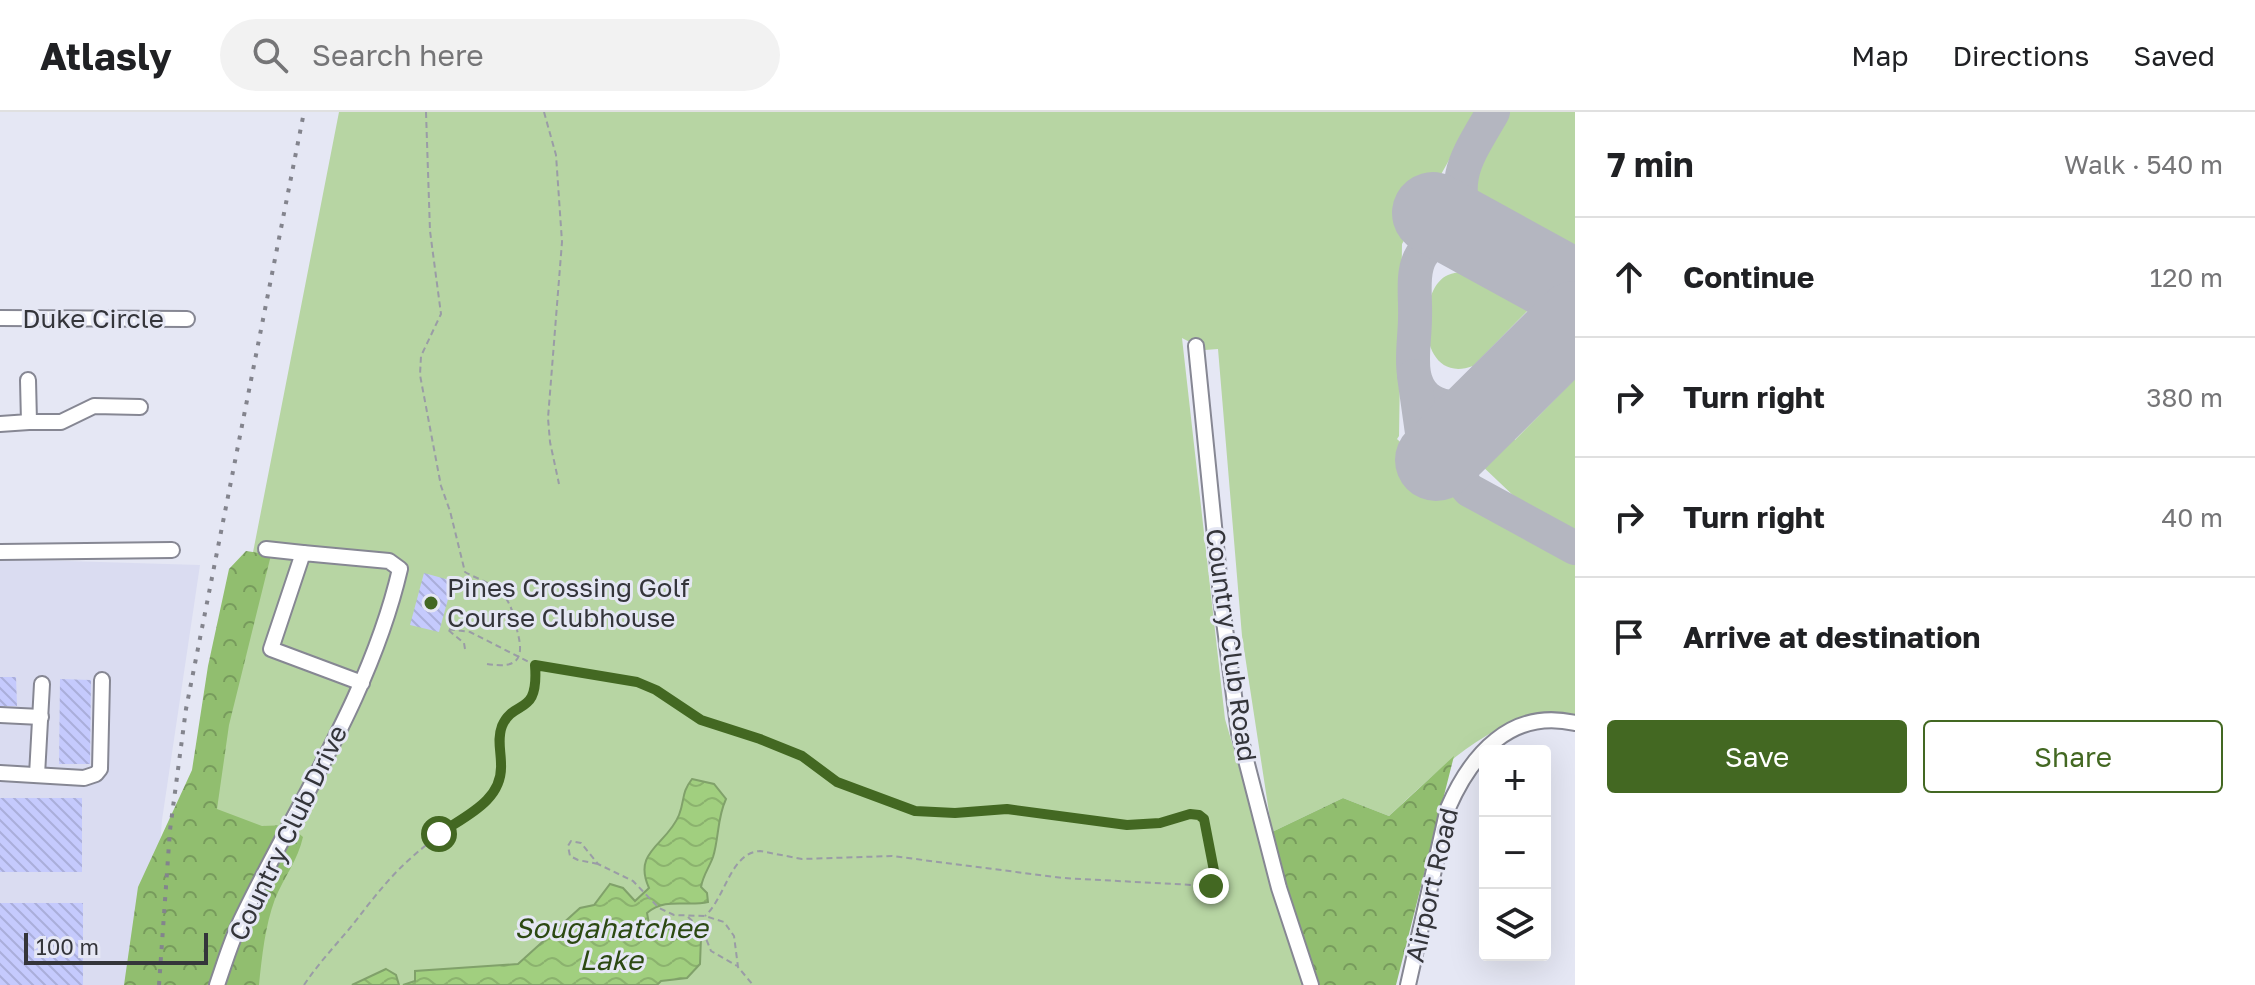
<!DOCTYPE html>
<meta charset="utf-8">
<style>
body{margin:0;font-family:"Golos Text",sans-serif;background:#f2f2f2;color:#202124}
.controls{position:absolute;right:24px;bottom:24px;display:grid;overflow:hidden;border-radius:8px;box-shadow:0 8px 32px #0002}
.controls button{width:72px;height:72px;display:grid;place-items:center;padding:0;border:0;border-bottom:2px solid #e0e0e0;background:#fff;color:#202124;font:40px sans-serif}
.scale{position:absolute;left:24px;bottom:20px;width:184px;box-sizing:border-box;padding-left:8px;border:4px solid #34353a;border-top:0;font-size:22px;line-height:28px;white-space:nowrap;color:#34353a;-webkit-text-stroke:6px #e5e7f4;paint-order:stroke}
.stop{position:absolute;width:24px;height:24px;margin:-18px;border:6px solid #436822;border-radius:50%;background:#fff}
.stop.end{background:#436822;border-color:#fff;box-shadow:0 2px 8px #0008}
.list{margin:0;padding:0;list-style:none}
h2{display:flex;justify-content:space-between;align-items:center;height:104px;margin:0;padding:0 32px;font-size:34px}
h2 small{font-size:26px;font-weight:400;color:#757577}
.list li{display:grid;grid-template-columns:52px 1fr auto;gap:24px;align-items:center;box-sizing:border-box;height:120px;padding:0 32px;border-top:2px solid #e0e0e0}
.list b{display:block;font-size:30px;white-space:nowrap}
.list em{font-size:26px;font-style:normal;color:#757577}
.actions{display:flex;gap:16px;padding:24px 32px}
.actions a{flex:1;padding:18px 0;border:2px solid #436822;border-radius:8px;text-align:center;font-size:28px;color:#436822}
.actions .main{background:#436822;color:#fff}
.icon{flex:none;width:44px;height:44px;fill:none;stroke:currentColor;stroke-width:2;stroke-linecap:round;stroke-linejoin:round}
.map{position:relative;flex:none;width:1575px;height:873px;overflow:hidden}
header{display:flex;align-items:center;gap:48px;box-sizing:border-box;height:112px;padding:0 40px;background:#fff;border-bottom:2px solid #e0e0e0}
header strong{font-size:38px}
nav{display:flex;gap:44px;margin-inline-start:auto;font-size:28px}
.search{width:560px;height:72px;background:#f2f2f2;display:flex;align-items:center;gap:20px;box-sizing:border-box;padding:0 28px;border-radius:44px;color:#757577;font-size:30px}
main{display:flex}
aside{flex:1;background:#fff}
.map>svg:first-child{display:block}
.built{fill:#dadcf1}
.green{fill:#b7d5a3}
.forest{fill:url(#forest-crowns)}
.water{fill:url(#water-waves);stroke:#80a16a;stroke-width:2}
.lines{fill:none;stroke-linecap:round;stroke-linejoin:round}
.taxiway{stroke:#b4b6c0;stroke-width:34}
.runway{stroke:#b4b6c0;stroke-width:82}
.building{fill:url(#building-back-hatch)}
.minor-casing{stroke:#868793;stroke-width:18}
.path{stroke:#9a9ca6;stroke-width:2;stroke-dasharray:6 4;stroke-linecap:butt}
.minor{stroke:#fff;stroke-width:14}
.rail{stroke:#83848d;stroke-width:4;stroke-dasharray:4 8;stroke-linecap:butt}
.route{stroke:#436822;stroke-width:10}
.poi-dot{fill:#436822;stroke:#e5e7f4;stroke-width:3}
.labels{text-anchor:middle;stroke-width:6;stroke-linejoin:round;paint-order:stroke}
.street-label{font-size:26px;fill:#34353a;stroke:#e5e7f4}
.poi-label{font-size:26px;fill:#34353a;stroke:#e5e7f4;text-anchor:start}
.water-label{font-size:28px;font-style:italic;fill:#2c4912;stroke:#e5e7f4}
</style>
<header>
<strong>Atlasly</strong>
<div class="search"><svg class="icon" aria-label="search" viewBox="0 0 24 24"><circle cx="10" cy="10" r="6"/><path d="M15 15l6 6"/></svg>Search here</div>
<nav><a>Map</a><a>Directions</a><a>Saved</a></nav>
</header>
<main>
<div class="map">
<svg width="1575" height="873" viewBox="0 0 1575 873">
<defs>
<pattern id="forest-crowns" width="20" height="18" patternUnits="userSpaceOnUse" patternTransform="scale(2)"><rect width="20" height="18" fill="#91be6f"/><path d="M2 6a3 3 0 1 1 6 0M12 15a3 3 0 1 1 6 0" fill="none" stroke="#779b5c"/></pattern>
<pattern id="water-waves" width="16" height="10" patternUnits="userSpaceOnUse" patternTransform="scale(2)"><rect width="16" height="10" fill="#a1cf7f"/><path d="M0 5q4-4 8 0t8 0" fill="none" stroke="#8bb26e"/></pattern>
<pattern id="building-back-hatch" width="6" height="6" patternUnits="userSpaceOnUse" patternTransform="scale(2)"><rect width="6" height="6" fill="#c5cafd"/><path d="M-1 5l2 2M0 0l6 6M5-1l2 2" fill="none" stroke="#aaaeda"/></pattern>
</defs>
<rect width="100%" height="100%" fill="#e5e7f4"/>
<path class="built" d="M0 447 200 453 162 708 149 873H0Z"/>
<g class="green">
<path d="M339 0H1476L1402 132 1399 324 1397 327 1454 381 1575 447V604C1511 584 1432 664 1389 704L1343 686 1272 720 1242 524 1218 237 1205 238 1182 226 1225 607 1303 873H188L198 722Z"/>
<path d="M1508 0H1575V149L1487 99C1459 66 1491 31 1508 0Z"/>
<path d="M1480 159 1536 190 1473 254C1416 275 1416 176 1448 163 1457 159 1471 160 1480 159Z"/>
<path d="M1575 267V423L1519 389 1478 350 1501 313 1515 328Z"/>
</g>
<g class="forest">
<path d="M246 439 271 443 229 613 217 697 262 714 289 713 303 725C298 748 284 765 275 787 265 814 262 844 259 873H124L138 775 192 658 208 554 229 457Z"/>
<path d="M1454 644 1396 873H1319L1292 794 1272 720 1343 686 1389 704Z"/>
</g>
<g class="water">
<path d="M692 667 714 672 726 687C717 706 719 726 713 745 709 756 703 763 701 775L707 781 708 790C686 795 666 785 647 801L649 812C671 822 679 814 701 825L700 852 687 866 661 869 657 873H403L415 869V859L518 852 580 796 594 793 610 772 623 776 635 789 649 776C632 739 667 733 679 703 685 688 681 681 692 667Z"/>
<path d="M386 857 396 863 399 873H352Z"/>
</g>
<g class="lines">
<g class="taxiway">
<path d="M1493 0C1466 47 1449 66 1470 121 1451 123 1431 126 1421 144 1411 161 1416 187 1415 206 1415 223 1411 245 1414 262 1422 304 1468 298 1497 288"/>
<path d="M1414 264 1423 328 1461 369"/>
<path d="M1470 314C1456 336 1451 358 1469 378L1575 436"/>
</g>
<g class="runway">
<path d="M1433 101 1575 179"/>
<path d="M1436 348 1575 210"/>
</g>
</g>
<g class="building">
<path d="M424 461 453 469 439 520 410 513Z"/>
<path d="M0 565H16L17 594H0Z"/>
<path d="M60 567 91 568 90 652H59Z"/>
<rect x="0" y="686" width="82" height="74"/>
<rect x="0" y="791" width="83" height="82"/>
</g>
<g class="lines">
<g class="minor-casing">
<g id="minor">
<path d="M0 206 187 207"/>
<path d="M1196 234 1222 494 1239 621 1279 776 1311 873"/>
<path d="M29 310H61L94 294 140 295"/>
<path d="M0 312 29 310 28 268"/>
<path d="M266 437 303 441"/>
<path d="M0 440 172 438"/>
<path d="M0 603 41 605"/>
<path d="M0 661 84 666 96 662 100 657 102 568"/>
<path d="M37 663 42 572"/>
<path d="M217 873C225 850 232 826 243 804 298 690 371 582 400 457L389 449 303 441 271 537 362 571"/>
<path d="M1408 873 1448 696C1471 643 1511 596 1575 611"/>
</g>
</g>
<g class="path">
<path d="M426 0 430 119 441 202 421 244 420 263 441 374 450 399 465 460C477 467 495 472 503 482 511 492 515 506 517 518 525 547 518 557 487 552"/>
<path d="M544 0 556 43 562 130 548 306 550 330 559 372"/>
<path d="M465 537 464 531 447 517 470 520 535 553 637 570 656 578 701 608 760 627 802 644 837 670 915 699 955 701 1007 697 1127 713 1160 711 1190 702 1199 703 1204 707 1216 769 1211 774 1063 766 892 744 802 747 760 739C730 741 726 785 705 804"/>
<path d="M598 752 578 748 570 744 568 734 571 729 581 731 598 752 633 769 659 796 674 803 705 804 724 810 734 824 738 855 753 873"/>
<path d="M688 805 703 819 711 839 737 854"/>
<path d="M304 873C318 852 334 835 350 816 373 787 390 763 419 739 437 723 479 700 492 684 509 662 492 637 503 614 515 586 539 605 535 554"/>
</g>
<use href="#minor" class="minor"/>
<path class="rail" d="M159 873 170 718 186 597 304 0"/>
</g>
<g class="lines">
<path class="route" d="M439 722C465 704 503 689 501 652 501 639 497 627 502 614 514 586 539 606 535 553L637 570 656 578 701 608 760 627 802 644 837 670 915 699 955 701 1007 697 1127 713 1160 711 1190 702 1199 703 1204 707 1216 769 1211 774"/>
</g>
<circle class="poi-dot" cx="431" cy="491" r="8"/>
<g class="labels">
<g class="street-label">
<text x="93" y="216">Duke Circle</text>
<text transform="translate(1231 533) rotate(82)" y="9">Country Club Road</text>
<text transform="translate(288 721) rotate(-64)" y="9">Country Club Drive</text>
<text transform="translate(1432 773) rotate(-77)" y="9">Airport Road</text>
</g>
<g class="poi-label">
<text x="447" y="485">Pines Crossing Golf<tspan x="447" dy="30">Course Clubhouse</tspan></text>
</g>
<g class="water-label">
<text x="611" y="826">Sougahatchee<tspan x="611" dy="32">Lake</tspan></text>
</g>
</g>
</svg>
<div class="controls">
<button>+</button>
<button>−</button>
<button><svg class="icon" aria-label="layers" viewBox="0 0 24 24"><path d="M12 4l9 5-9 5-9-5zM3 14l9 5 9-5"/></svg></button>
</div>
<div class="scale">100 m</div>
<div class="stop" style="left:439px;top:722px"></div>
<div class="stop end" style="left:1211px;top:774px"></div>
</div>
<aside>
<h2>7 min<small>Walk · 540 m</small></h2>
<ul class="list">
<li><svg class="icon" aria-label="ahead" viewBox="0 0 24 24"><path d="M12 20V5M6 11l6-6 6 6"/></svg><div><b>Continue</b></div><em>120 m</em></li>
<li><svg class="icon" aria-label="right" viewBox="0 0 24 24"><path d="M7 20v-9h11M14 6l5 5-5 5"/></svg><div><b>Turn right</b></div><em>380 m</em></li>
<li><svg class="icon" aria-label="right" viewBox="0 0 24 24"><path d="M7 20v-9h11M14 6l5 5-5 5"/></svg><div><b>Turn right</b></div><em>40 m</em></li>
<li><svg class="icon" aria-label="arrive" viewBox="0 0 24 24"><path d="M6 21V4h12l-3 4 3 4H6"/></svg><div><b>Arrive at destination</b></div></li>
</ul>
<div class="actions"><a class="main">Save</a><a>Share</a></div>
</aside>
</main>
